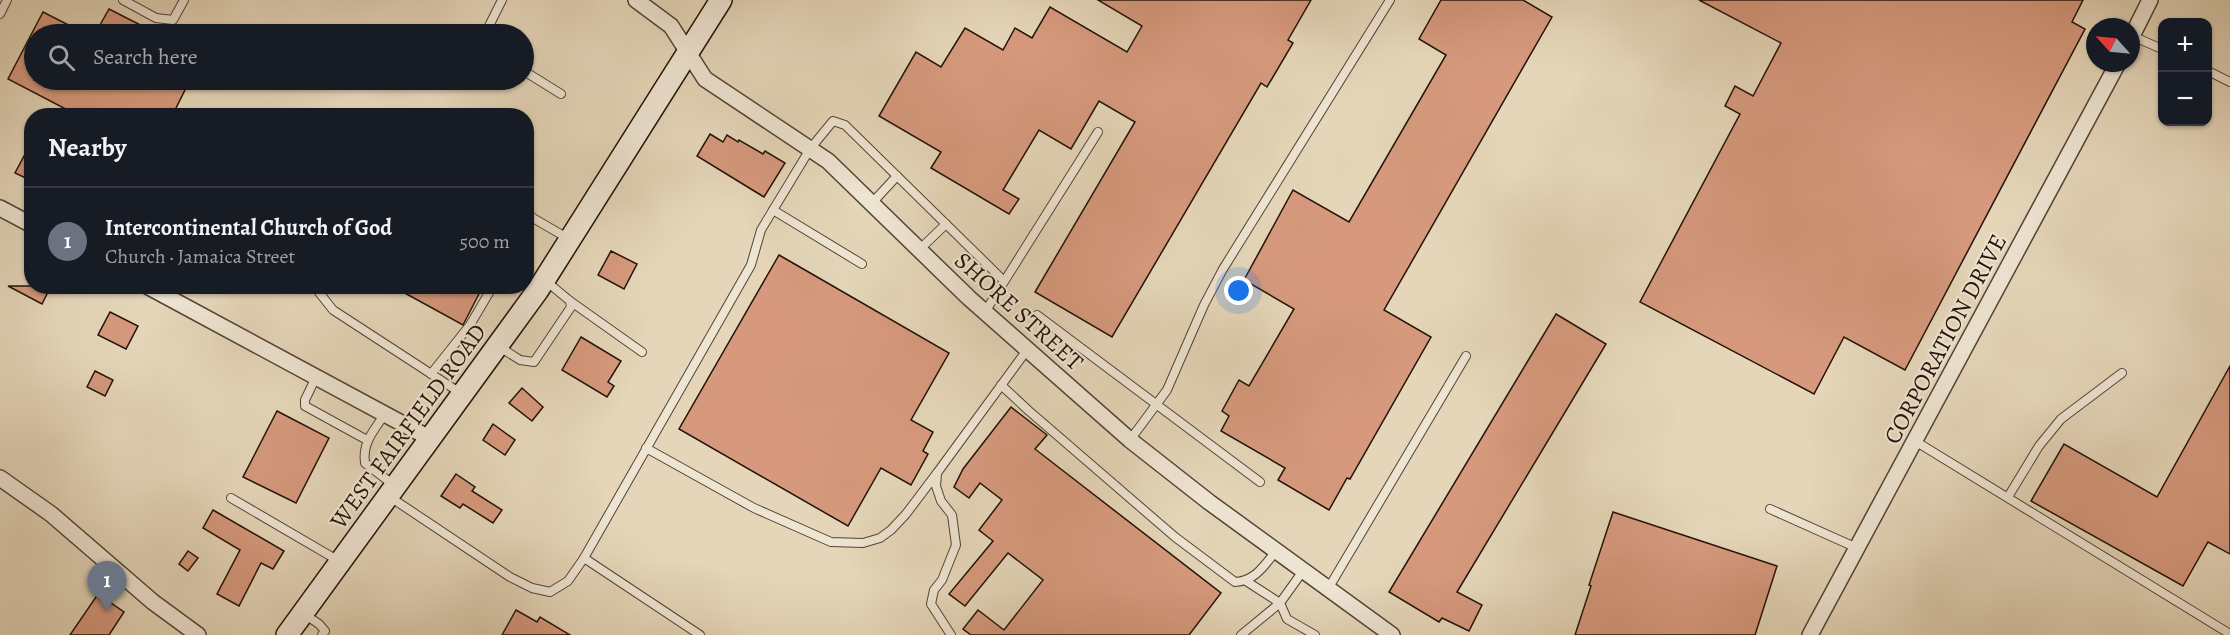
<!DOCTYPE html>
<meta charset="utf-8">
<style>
body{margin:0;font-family:Alegreya,serif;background:#242831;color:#f1f3f6}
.controls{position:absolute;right:18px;top:18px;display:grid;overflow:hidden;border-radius:12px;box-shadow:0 2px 4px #0004}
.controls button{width:54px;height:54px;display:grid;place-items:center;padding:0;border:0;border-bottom:2px solid #363941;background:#171b24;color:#f1f3f6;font:30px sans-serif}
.compass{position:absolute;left:2086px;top:18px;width:54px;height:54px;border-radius:50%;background:#171b24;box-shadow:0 2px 4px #0004;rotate:297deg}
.you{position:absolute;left:1239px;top:291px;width:21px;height:21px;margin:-15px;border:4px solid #fff;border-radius:50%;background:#1a73e8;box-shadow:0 0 0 9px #1a73e833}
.badge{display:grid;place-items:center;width:39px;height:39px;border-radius:50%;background:#c59692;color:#fff;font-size:20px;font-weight:700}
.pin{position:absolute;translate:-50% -50px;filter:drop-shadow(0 2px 3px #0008)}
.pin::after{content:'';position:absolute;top:32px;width:21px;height:18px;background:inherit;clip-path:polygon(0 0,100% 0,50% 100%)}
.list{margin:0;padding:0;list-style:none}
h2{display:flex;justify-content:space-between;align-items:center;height:78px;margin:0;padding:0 24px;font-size:26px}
h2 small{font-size:20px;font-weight:400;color:#9ea1a6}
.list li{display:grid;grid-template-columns:39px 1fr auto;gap:18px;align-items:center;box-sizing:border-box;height:108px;padding:0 24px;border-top:2px solid #363941}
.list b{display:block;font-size:22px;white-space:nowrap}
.list p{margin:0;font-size:20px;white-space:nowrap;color:#9ea1a6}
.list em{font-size:20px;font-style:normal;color:#9ea1a6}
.icon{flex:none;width:33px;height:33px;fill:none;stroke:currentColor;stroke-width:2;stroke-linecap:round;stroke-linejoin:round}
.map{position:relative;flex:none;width:2230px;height:635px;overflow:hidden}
.search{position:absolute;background:#171b24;box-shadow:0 2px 4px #0004;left:24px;top:24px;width:510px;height:66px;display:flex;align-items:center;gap:15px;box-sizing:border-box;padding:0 21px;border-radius:33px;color:#9ea1a6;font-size:22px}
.panel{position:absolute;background:#171b24;box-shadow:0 2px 4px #0004;left:24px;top:108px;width:510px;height:186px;border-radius:24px}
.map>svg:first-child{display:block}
.building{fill:#d6997d;stroke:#221207;stroke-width:1.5}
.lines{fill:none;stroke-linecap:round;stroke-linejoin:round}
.lane-casing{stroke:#534334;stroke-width:10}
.street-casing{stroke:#534334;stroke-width:18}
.secondary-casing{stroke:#221207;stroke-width:24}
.lane{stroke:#eee4d2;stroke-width:8}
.street{stroke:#eee4d2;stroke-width:15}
.secondary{stroke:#eee4d2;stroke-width:21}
.labels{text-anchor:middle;stroke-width:4.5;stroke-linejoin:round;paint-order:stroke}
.street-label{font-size:24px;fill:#221207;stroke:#eee4d2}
</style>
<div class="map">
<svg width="2230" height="635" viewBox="0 0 2230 635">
<rect width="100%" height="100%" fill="#e5d6b9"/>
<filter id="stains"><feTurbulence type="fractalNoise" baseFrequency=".00333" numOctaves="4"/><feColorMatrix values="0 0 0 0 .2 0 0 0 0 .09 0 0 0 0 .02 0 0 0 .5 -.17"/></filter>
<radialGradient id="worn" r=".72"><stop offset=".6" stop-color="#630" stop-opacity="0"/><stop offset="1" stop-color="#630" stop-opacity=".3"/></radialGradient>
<g class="building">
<path d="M1098 0H1311L1288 40 1293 43 1267 87 1261 83 1112 337 1035 292 1135 122 1099 101 1071 149 1039 130 1003 190 1019 199 1009 214 931 168 941 152 879 116 916 52 941 67 965 28 1003 50 1015 28 1032 38 1050 7 1127 52 1142 26Z"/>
<path d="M1441 0H1523L1552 17 1384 310 1431 337 1350 479 1347 478 1329 510 1278 480 1285 468 1221 431 1229 416 1222 411 1239 380 1249 386 1294 309 1244 280 1293 190 1349 222 1446 55 1419 39Z"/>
<path d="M1699 0H2083L2072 22 2085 29 1905 370 1844 337 1814 394 1640 302 1740 114 1725 106 1735 86 1753 96 1781 43Z"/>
<path d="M109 9 158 34H95Z"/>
<path d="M43 12 86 34H34V80H190L172 116H79L8 79Z"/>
<path d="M710 134 723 142 727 135 738 142 739 140 763 154 765 151 785 163 764 197 697 156Z"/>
<path d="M32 141V181L15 173Z"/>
<path d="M611 251 637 264 624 289 598 275Z"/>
<path d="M779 255 949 353 911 420 933 432 923 451 928 454 911 485 881 468 848 526 679 429Z"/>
<path d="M8 286H51L42 304Z"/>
<path d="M392 286H483L463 325Z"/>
<path d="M110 312 138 326 126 349 98 335Z"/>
<path d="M1556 314 1606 344 1457 592 1482 605 1469 631 1442 618 1439 622 1389 592Z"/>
<path d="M581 337 621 361 608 382 614 386 607 397 562 370Z"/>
<path d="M2230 366V554L2208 542 2183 586 2031 501 2064 444 2157 497Z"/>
<path d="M95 371 113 380 105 396 87 387Z"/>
<path d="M522 388 543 407 532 421 509 403Z"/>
<path d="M1011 407 1047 435 1035 449 1221 593 1189 635H971L963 629 978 610 1004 630 1043 580 1008 553 965 606 949 594 993 541 979 530 1002 500 980 483 969 498 954 487 963 469Z"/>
<path d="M277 411 329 438 296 503 243 477Z"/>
<path d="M493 424 515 440 505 455 483 440Z"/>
<path d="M456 474 475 487 472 491 502 510 493 523 463 504 460 508 441 496Z"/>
<path d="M213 510 284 551 273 569 261 563 239 606 217 594 240 550 203 528Z"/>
<path d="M1613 512 1777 566 1755 635H1575L1591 586 1589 585Z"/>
<path d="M188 551 198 558 188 571 179 564Z"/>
<path d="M98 594 124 612 109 635H70Z"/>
<path d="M516 610 537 622 540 617 570 635H502Z"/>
</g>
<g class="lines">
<g class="lane-casing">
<g id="lane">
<path d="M123 0 156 18 173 20 184 0"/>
<path d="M0 14 7 0"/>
<path d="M485 34 502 0"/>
<path d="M2132 36 2162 49"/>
<path d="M524 71 561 94"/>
<path d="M2208 71 2230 82"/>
<path d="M872 203 897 176"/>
<path d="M773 210 862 264"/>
<path d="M526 214 569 239"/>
<path d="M526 227 532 217"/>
<path d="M919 250 946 224"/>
<path d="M314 286 333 310 462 394"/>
<path d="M570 301 642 352"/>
<path d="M985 312 1098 132"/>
<path d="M1037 315 1260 482"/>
<path d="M498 346 520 360 534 362 571 307 570 301 546 281"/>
<path d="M431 374 470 325 493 286"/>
<path d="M316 377 305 400V406L367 440"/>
<path d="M1001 385 1029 411 1175 537 1235 582C1255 581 1264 566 1276 551"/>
<path d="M385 414C374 430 362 443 365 463L395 486"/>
<path d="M1130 440 1167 390 1204 305 1223 269 1390 0"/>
<path d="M1915 441 2230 634"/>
<path d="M646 448 754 508 831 542 863 543 880 538 891 530 906 514 937 473"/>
<path d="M390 497 510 577 532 588 550 592 568 581 584 558 751 265 761 230 810 149 833 121 845 125 1004 281"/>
<path d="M2008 497 2039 446 2061 419 2122 373"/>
<path d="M231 498 339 561"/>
<path d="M1770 509 1857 548"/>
<path d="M584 558 700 635"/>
<path d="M1303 571 1280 603 1287 619 1315 635"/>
<path d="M1328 589 1466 356"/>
<path d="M304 614 319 624 325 631 322 635"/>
<path d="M951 635 931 604 934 590 942 580 956 545 952 515 941 501 936 486 937 473 1027 350"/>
<path d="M1241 635 1280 603 1246 581"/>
</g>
</g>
<g class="street-casing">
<g id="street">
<path d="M636 0 671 26 705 79 828 161 969 298 1130 440 1209 502 1392 635"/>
<path d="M2131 38 2150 0"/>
<path d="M0 208 32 225"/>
<path d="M147 286 431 439"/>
<path d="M0 478 51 514 153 602 198 635"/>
<path d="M1810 635 2118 63"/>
</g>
</g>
<g class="secondary-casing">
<path id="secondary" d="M287 635 538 290 721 0"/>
</g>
<use href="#lane" class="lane"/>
<use href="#street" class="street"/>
<use href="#secondary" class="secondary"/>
</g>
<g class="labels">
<g class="street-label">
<text transform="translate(1019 311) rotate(42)" y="8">SHORE STREET</text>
<text transform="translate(1945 339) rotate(-62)" y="8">CORPORATION DRIVE</text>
<text transform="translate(408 426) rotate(-54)" y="8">WEST FAIRFIELD ROAD</text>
</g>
</g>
<rect width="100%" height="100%" filter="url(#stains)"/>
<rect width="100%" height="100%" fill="url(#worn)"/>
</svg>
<div class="controls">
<button>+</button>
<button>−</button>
</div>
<svg class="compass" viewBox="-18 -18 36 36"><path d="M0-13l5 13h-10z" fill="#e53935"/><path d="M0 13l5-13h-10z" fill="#9ea1a6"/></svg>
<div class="you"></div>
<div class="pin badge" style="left:107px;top:611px;background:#6b7280">1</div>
<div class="search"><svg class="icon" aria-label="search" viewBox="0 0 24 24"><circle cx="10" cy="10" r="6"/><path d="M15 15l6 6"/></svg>Search here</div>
<section class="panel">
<h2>Nearby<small></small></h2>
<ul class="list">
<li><span class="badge" style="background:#6b7280">1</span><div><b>Intercontinental Church of God</b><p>Church · Jamaica Street</p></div><em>500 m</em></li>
</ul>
</section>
</div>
